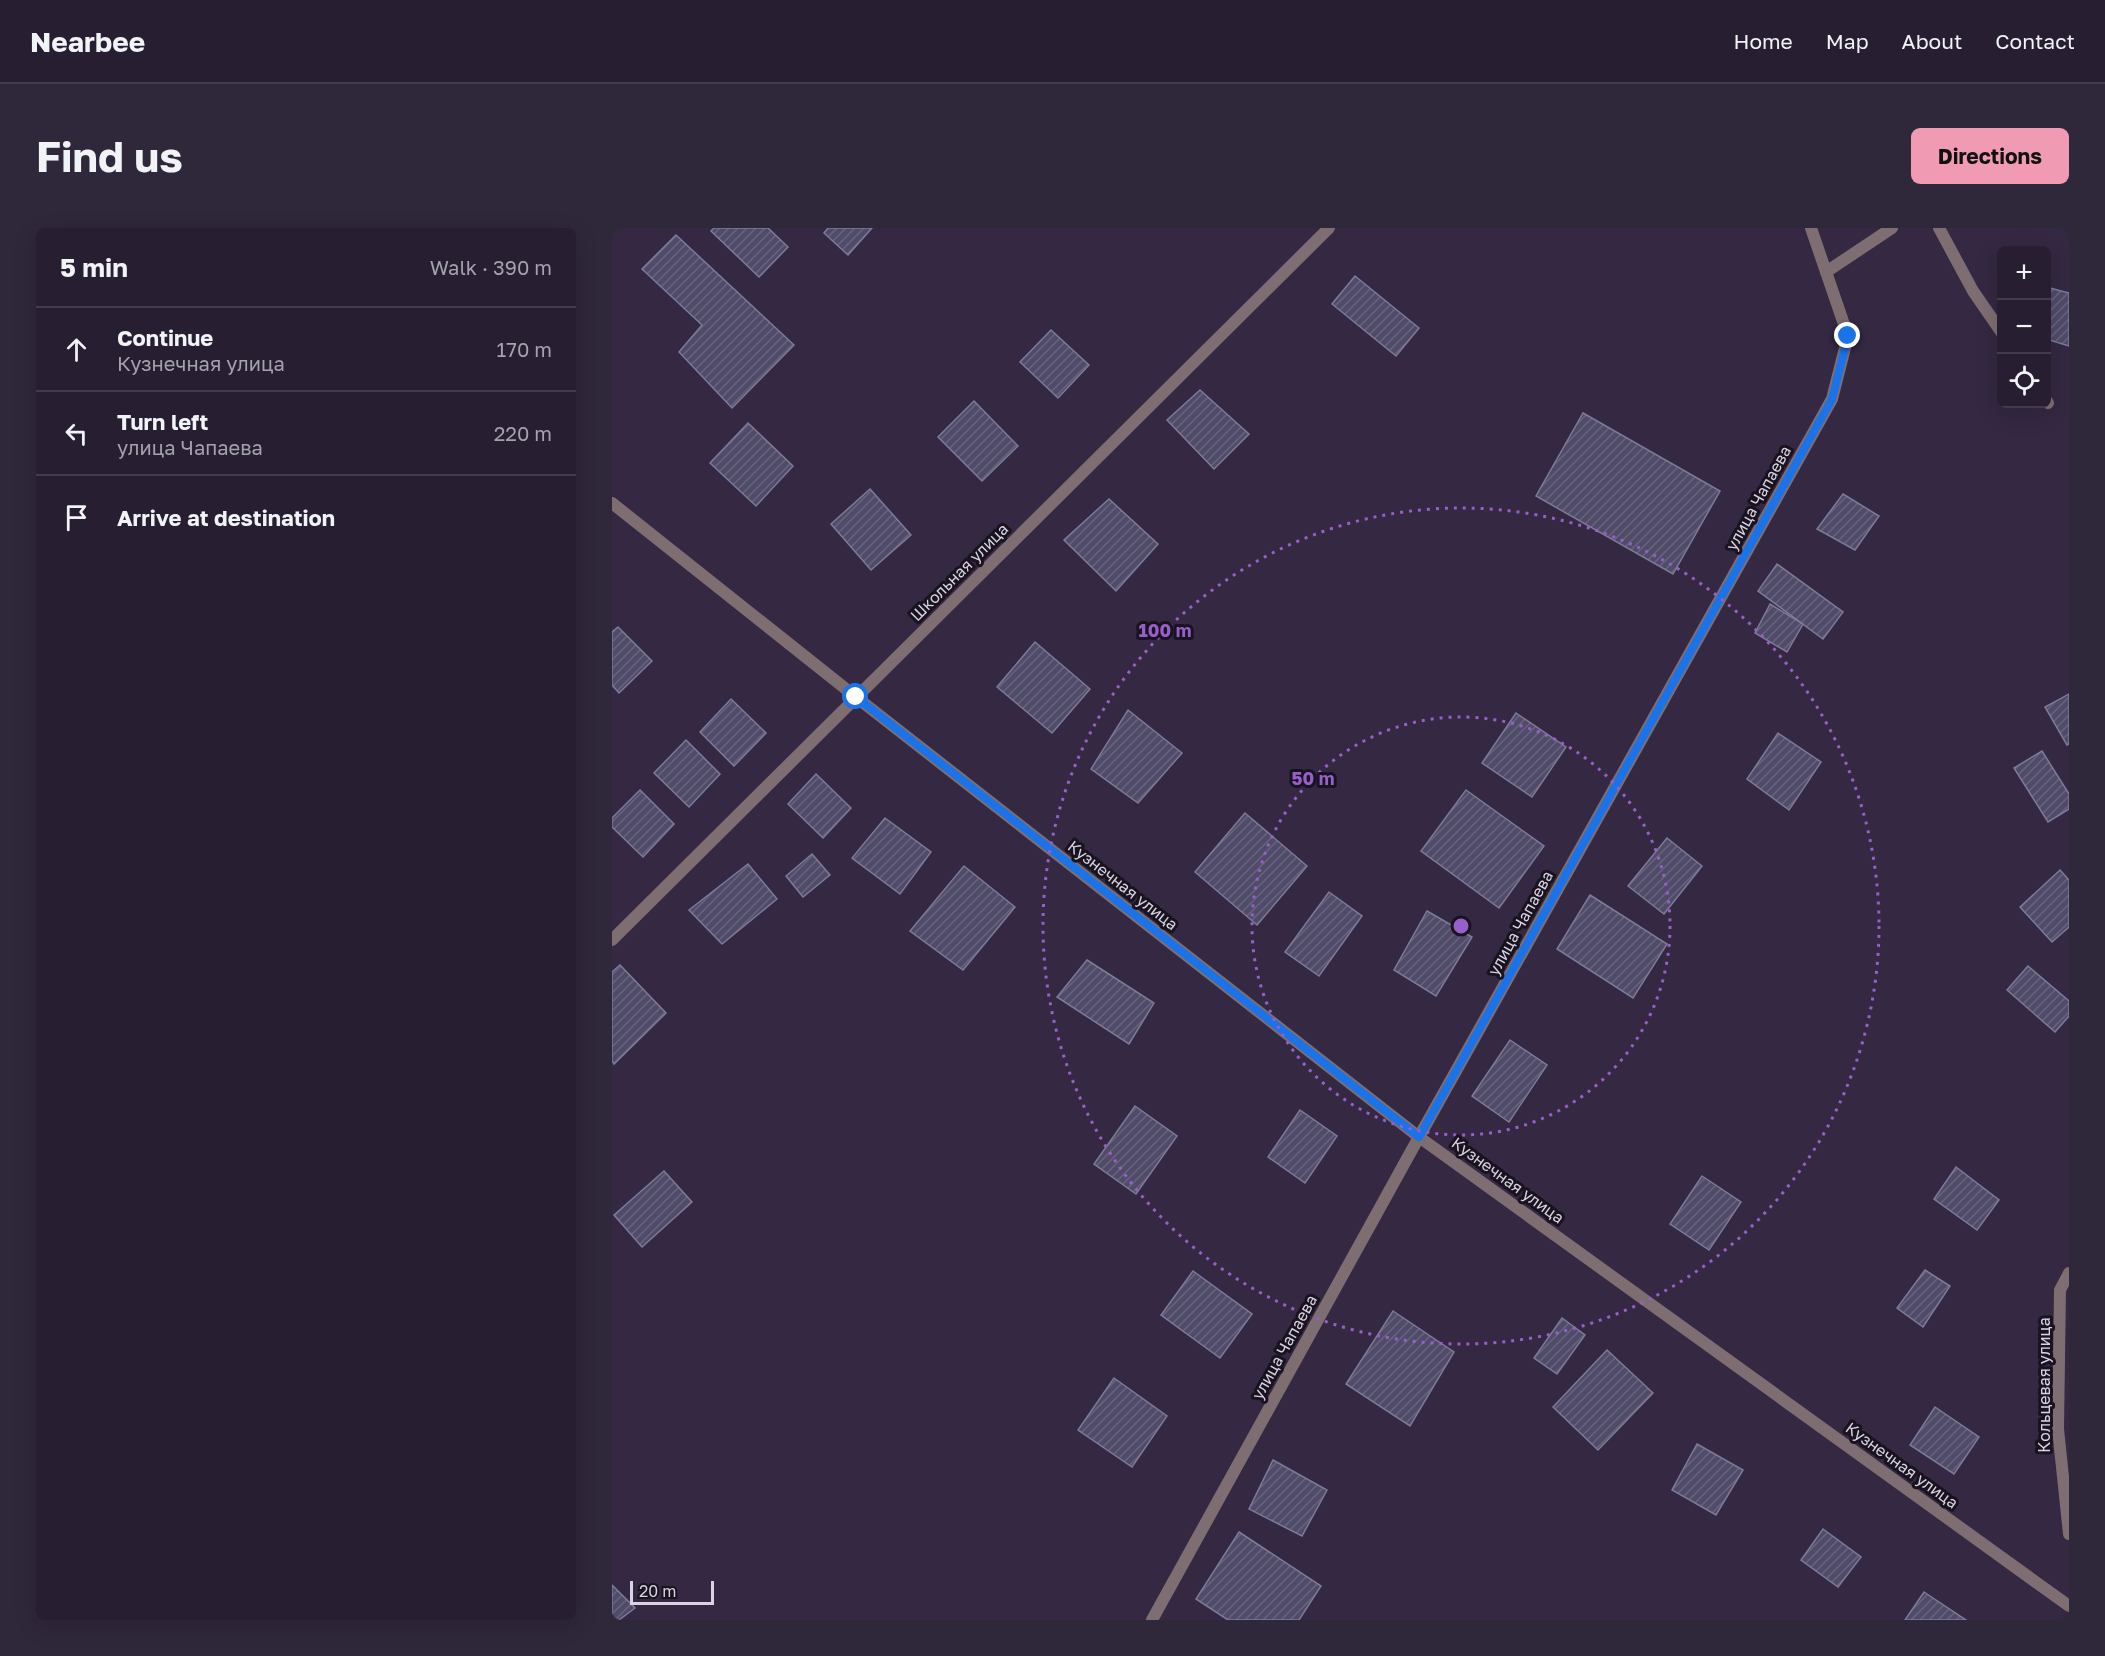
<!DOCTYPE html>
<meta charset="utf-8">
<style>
body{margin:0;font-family:"Golos Text",sans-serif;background:#2f273a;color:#f1f3f6}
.controls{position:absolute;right:18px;top:18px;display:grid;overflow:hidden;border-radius:9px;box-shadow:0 6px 24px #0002}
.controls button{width:54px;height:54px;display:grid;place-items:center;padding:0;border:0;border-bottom:2px solid #433c4d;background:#271e32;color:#f1f3f6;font:30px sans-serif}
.scale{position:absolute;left:18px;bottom:15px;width:84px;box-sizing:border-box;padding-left:6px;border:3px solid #dad3e4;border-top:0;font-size:16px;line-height:21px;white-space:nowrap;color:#dad3e4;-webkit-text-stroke:4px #19131f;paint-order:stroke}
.stop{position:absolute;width:18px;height:18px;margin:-14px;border:4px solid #1a73e8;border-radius:50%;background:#fff}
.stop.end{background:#1a73e8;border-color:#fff;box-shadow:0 2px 6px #0008}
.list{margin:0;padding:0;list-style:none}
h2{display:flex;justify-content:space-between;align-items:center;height:78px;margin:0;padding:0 24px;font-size:26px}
h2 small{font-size:20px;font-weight:400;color:#a4a2ac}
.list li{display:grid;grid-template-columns:39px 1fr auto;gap:18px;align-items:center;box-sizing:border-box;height:84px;padding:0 24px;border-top:2px solid #433c4d}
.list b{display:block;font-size:22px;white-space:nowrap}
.list p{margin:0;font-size:20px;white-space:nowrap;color:#a4a2ac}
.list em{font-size:20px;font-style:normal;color:#a4a2ac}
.icon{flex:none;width:33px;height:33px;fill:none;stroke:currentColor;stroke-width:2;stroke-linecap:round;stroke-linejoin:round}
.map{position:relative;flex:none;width:1457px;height:1392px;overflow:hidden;border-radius:9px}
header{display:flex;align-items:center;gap:36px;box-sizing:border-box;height:84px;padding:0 30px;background:#271e32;border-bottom:2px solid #433c4d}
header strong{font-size:28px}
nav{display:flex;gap:33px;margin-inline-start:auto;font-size:21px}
.intro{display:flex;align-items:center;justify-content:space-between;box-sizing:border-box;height:144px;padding:0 36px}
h1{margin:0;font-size:42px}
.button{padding:15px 27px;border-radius:9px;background:#f19ab3;color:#111;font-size:21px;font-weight:700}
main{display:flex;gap:36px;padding:0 36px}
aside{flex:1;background:#271e32;border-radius:9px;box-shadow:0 6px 24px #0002}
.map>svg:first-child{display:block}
.building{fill:url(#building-hatch);stroke:#7e7a9a;stroke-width:1.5}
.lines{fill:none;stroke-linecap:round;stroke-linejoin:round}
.service{stroke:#7e6d71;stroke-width:12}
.minor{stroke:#7e6d71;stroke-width:12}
.route{stroke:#1a73e8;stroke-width:8}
.ring{fill:none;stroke:#985eca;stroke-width:3;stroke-dasharray:3 6}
.labels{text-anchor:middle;stroke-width:6;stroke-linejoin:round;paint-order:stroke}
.street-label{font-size:16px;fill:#dad3e4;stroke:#19131f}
.centre{fill:#985eca;stroke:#19131f;stroke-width:3}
.ring-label{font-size:18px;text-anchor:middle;font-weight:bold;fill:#985eca;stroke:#19131f;stroke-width:6;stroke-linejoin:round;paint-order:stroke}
</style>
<header>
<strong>Nearbee</strong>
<nav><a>Home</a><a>Map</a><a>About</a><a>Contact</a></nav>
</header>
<div class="intro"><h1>Find us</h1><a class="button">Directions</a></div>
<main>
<aside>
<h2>5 min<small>Walk · 390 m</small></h2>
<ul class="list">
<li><svg class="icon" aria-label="ahead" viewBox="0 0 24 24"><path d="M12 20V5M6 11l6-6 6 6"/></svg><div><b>Continue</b><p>Кузнечная улица</p></div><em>170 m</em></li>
<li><svg class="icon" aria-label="left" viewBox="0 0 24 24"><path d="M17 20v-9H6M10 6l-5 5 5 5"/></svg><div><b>Turn left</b><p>улица Чапаева</p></div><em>220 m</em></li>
<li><svg class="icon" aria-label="arrive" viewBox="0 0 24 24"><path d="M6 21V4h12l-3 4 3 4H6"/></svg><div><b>Arrive at destination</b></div></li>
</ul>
</aside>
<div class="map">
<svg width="1457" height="1392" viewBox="0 0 1457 1392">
<defs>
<pattern id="building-hatch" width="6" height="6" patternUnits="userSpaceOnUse" patternTransform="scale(1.5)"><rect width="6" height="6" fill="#4f4b69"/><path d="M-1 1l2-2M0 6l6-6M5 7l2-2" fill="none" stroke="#68647e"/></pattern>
</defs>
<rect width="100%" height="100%" fill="#342842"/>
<g class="building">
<path d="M102 0H156L176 19 147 49 99 3Z"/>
<path d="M216 0H260L236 27 212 5Z"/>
<path d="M64 7 182 117 120 180 67 124 90 97 30 41Z"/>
<path d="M743 48 807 100 784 128 720 76Z"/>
<path d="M1438 60 1457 65V118L1434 111V70Z"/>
<path d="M439 102 477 137 446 170 408 134Z"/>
<path d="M588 162 637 206 602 241 555 192Z"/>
<path d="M362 173 406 218 370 253 326 209Z"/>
<path d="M971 185 1108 263 1061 346 924 268Z"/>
<path d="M136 195 181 238 144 278 98 235Z"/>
<path d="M258 261 299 307 259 342 219 296Z"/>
<path d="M1231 266 1267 288 1243 322 1205 301Z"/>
<path d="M497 271 546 316 504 363 452 312Z"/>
<path d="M1165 336 1231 384 1211 411 1146 363Z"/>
<path d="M1158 376 1191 396 1175 424 1143 405Z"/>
<path d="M6 399 40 433 7 465 0 457V404Z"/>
<path d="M423 414 478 461 440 505 385 459Z"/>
<path d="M1457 466V516L1455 517 1433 479Z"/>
<path d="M119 471 154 505 122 538 88 504Z"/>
<path d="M516 482 570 525 526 575 479 541Z"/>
<path d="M904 485 954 519 920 569 870 535Z"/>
<path d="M1166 505 1209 534 1177 582 1135 551Z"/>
<path d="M74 512 108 546 77 579 42 545Z"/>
<path d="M1430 523 1457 566V581L1436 594 1402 540Z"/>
<path d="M204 546 239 580 211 610 176 576Z"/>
<path d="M28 562 62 596 31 629 0 599V590Z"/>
<path d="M854 562 932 618 887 680 809 623Z"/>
<path d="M633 585 695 638 645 697 583 644Z"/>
<path d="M273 590 319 624 288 666 240 630Z"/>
<path d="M1055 610 1090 638 1052 686 1016 658Z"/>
<path d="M200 626 218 647 191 669 174 648Z"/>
<path d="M136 636 165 671 110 716 77 682Z"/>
<path d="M352 638 403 679 351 742 298 703Z"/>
<path d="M1448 642 1457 652V699L1440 714 1408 679Z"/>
<path d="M717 664 750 688 707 748 673 724Z"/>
<path d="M978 667 1055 716 1021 770 945 721Z"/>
<path d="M815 683 860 709 824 768 782 742Z"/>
<path d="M475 732 542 775 517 816 445 769Z"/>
<path d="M8 737 54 785 2 836 0 833V744Z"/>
<path d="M1416 738 1457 773V788L1443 804 1395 762Z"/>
<path d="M898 812 935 837 897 894 860 868Z"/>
<path d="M523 878 565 908 524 966 482 936Z"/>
<path d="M688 882 725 908 693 955 656 929Z"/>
<path d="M1344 939 1387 972 1365 1002 1322 971Z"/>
<path d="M52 943 80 974 30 1019 2 987Z"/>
<path d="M1090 948 1129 974 1097 1022 1058 996Z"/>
<path d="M1313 1042 1338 1058 1311 1099 1285 1080Z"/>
<path d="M581 1043 640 1086 608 1130 549 1087Z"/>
<path d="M781 1083 842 1124 798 1198 734 1156Z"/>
<path d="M950 1090 973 1107 945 1146 922 1130Z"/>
<path d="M995 1122 1041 1165 986 1222 941 1179Z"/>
<path d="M502 1150 555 1188 520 1239 466 1202Z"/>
<path d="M1323 1179 1367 1209 1342 1246 1298 1217Z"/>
<path d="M1085 1216 1131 1242 1104 1287 1060 1262Z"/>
<path d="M661 1232 715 1262 690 1308 637 1281Z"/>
<path d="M1211 1301 1249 1329 1226 1359 1189 1332Z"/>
<path d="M627 1304 709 1358 687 1392H616L584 1371Z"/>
<path d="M0 1357 23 1380 7 1392H0Z"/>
<path d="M1312 1364 1354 1392H1293Z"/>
</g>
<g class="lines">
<path class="service" d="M1214 44 1280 0"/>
<g class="minor">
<path d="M1327 0 1361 63 1390 105"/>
<path d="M1434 172 1436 175"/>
<path d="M0 275 244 469 807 909 1457 1378"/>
<path d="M0 712 717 0"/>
<path d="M1457 1045 1448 1062 1446 1201 1457 1306"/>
<path d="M540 1392 807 909 1220 171 1236 108 1199 0"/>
</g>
</g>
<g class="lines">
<path class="route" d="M244 469 807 909 1220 171 1236 108"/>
</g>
<g class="ring">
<circle cx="849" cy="698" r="209"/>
<circle cx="849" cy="698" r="418"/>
</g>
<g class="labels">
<g class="street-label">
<text transform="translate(1146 270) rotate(-61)" y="6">улица Чапаева</text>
<text transform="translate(347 344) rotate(-45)" y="6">Школьная улица</text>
<text transform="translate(511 657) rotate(38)" y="6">Кузнечная улица</text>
<text transform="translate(908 695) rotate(-61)" y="6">улица Чапаева</text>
<text transform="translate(896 952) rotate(36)" y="6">Кузнечная улица</text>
<text transform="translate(672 1119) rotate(-61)" y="6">улица Чапаева</text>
<text transform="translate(1432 1157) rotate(-90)" y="6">Кольцевая улица</text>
<text transform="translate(1290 1237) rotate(36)" y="6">Кузнечная улица</text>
</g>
</g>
<circle cx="849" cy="698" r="9" class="centre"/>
<g class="ring-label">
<text x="553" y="409">100 m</text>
<text x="701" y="557">50 m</text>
</g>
</svg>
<div class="controls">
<button>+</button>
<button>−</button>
<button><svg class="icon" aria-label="locate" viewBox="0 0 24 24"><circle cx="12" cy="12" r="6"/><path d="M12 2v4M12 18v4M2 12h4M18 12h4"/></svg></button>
</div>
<div class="scale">20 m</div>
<div class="stop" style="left:244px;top:469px"></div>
<div class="stop end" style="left:1236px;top:108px"></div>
</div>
</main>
